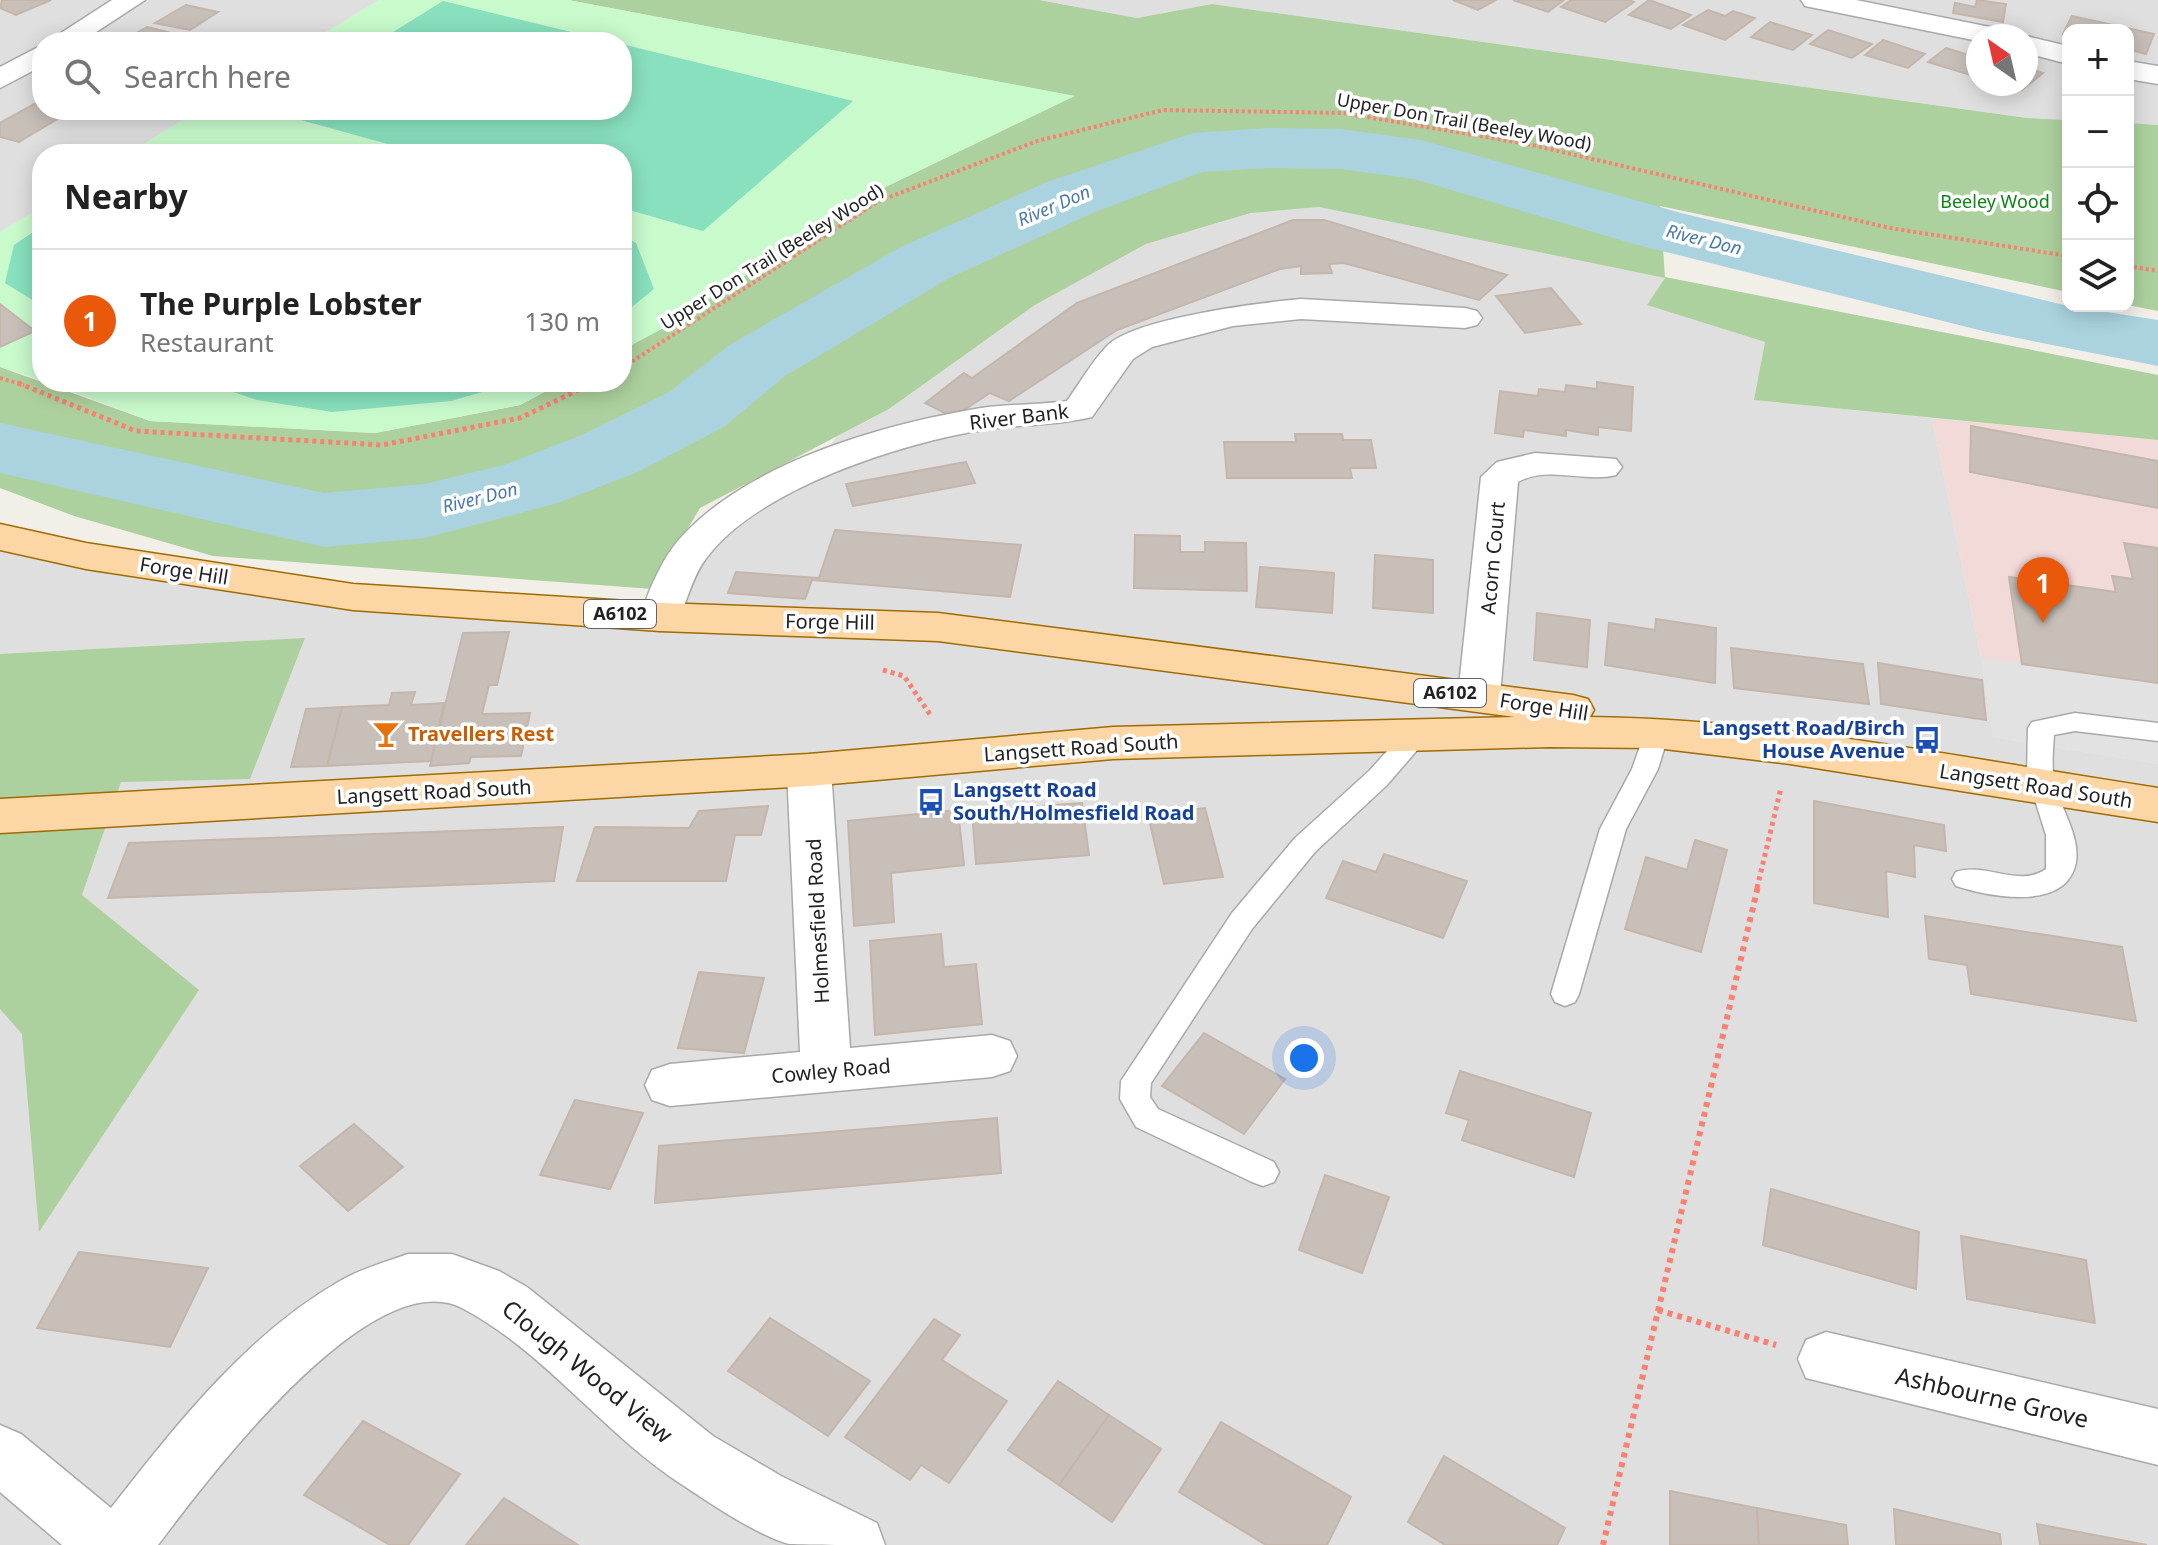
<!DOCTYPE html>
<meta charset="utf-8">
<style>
body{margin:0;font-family:"Noto Sans",sans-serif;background:#f6f6f6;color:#222}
.controls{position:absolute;right:24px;top:24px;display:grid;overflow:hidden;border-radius:16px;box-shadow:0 4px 20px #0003}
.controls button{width:72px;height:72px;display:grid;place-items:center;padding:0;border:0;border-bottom:2px solid #e0e0e0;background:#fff;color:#222;font:40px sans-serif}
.compass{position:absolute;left:1966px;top:24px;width:72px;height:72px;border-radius:50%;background:#fff;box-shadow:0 4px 20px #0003;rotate:326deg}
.you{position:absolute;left:1304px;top:1058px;width:28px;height:28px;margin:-20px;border:6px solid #fff;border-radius:50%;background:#1a73e8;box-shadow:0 0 0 12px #1a73e833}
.badge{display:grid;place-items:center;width:52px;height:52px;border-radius:50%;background:#ea580c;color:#fff;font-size:26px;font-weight:700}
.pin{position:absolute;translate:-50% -66px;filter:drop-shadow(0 2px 4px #0008)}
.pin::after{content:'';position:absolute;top:42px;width:28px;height:24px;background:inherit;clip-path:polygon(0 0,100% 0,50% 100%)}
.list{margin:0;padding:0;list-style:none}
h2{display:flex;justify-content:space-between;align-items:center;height:104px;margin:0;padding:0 32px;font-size:34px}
h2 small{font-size:26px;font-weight:400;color:#767676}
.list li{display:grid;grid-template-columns:52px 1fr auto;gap:24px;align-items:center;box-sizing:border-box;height:144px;padding:0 32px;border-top:2px solid #e0e0e0}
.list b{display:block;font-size:30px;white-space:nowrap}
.list p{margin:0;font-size:26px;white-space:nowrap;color:#767676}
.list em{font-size:26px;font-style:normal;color:#767676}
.icon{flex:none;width:44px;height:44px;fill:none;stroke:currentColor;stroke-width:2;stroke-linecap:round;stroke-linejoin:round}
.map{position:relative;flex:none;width:2158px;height:1545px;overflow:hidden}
.search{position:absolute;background:#fff;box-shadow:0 4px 20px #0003;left:32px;top:32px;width:600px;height:88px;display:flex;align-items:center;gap:20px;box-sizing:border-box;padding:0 28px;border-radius:32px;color:#767676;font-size:30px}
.panel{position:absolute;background:#fff;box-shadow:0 4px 20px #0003;left:32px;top:144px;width:600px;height:248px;border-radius:32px}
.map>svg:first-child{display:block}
.residential{fill:#e0dfdf;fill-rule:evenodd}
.commercial{fill:#f2dad9}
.forest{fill:#add19e}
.park{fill:#c8facc}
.pitch{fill:#88e0be}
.parking{fill:#e2e2e2}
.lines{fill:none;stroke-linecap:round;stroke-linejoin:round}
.river{fill:#aad3df;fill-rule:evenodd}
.building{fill:#c7bfb8;stroke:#c4b6ab;stroke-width:2}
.lane-casing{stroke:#a9a9a9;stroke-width:3}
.street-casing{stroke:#a9a9a9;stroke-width:3}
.primary-casing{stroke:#a06b00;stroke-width:3}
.path-far2{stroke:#fa8072;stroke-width:4;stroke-dasharray:3 3;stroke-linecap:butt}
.path-far1{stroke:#fa8072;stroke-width:5;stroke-dasharray:4 4;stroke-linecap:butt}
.path{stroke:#fa8072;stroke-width:6;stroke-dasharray:5 5;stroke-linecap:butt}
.lane{fill:#fff;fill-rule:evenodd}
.street{fill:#fff;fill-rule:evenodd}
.primary{fill:#fcd6a4;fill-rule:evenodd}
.labels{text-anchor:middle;stroke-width:7;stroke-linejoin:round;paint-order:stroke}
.far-street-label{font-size:18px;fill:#222;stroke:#fff}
.far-park-label{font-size:18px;fill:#0c8416;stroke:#fff}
.far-water-label{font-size:18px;font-style:italic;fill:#4a7aab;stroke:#fff}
.shield{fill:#fff;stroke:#646464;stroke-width:2}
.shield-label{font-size:18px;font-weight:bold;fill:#222}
.street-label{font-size:20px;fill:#222;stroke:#fff}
.transit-label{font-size:20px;font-weight:bold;fill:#164399;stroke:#fff;text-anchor:end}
.food-label{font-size:20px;font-weight:bold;fill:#c56008;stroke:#fff;text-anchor:start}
.near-street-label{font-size:24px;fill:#222;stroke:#fff}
</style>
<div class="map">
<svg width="2158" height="1545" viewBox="0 0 2158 1545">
<rect width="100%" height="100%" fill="#f2efe9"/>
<g class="residential">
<path d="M0 0H379L310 42H42V110H199L128 154H42V207L0 232Z"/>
<path d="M1039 0H2158V125L2128 123V30H2068V120L2027 118 1212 4 1137 18ZM1978 36H2026V84H1978Z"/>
<path d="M1319 207 1665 278 1648 305 1765 342 1755 400 1932 418 1981 658 1993 737 2158 764V1545H0V537L86 556 659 617 679 569 818 465 836 437 889 409 1035 305 1146 244 1251 213Z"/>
</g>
<path class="commercial" d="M1932 418 2158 440V764L1993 737 1981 658Z"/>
<g class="forest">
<path d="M568 0H1039L1137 18 1212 4 2027 118 2068 120V292L1660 206 1665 277 2158 375V440L1754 400 1765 342 1647 305 1665 278 1319 207 1251 213 1146 244 1035 305 889 409 700 508 652 589 213 556 74 516 0 488V367L150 421 375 433 520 405 563 382H622V350L667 326 873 193 1073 96Z"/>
<path d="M2128 123 2158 125V311L2128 305Z"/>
<path d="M305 638 250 779 121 782 82 895 199 990 39 1232 22 1034 0 1009V654Z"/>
</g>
<g class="park">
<path d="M379 0H568L1075 96 873 193 667 326 622 350V154H128L199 110H622V42H310Z"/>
<path d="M42 207V380L0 367V232Z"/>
<path d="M48 382H563L520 405 375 433 150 421Z"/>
</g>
<g class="pitch">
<path d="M443 1 613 42H377Z"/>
<path d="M622 44 853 101 703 231 622 208V154H424L268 111 622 110Z"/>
<path d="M42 226V306L5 283 14 245Z"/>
<path d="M622 235 636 243 654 289 622 315Z"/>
<path d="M204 382H517L451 401 332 412 257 400Z"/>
</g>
<path class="parking" d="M1981 658 2158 683V764L1993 737Z"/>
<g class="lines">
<path class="river" d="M1268 128 1341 129 1421 140 1681 213 2068 306 2158 320V366L1987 332 1634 244 1414 179 1341 169 1268 168 1202 172 1095 212 951 277 785 376 725 426 640 471 558 503 425 538 324 547 0 473V423L324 493 425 484 504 465 582 435 669 392 731 344 901 247 1047 182 1193 133Z"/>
</g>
<g class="building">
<path d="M51 0 16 15 0 8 2 0Z"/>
<path d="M1453 0H1496L1478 10Z"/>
<path d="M1513 0H1564L1548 12Z"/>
<path d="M1571 0H1629L1634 2 1605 22 1561 7Z"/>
<path d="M1649 0 1691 15 1671 29 1629 15Z"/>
<path d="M1977 0 2006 4 2003 22 1953 13 1955 3 1975 7Z"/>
<path d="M186 5 218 12 190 30 155 23Z"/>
<path d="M1708 10 1725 16 1733 11 1755 18 1725 40 1683 25Z"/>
<path d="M2072 16 2154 34 2146 54 2128 49V30H2068V35L2063 34Z"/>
<path d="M1770 22 1812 35 1793 50 1751 37Z"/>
<path d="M147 27 179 35 168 42H121Z"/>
<path d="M1828 30 1872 44 1852 58 1810 44Z"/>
<path d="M1883 40 1925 54 1908 68 1865 55Z"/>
<path d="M1946 48 1978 58V73L1974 76 1928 62Z"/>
<path d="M2026 68 2043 73 2022 90 2004 84H2026Z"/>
<path d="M34 104 42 106V110L69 112 19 142 0 137V123Z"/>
<path d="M1293 220H1324L1507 275 1479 300 1344 263 1329 264 1332 273 1301 274V266L1280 269 1117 330 1009 401 990 393 953 417 925 403 964 373 972 378 1077 303Z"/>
<path d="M1551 288 1581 324 1525 333 1496 296Z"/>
<path d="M0 304 35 331 0 347Z"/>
<path d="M1597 382 1633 387 1631 431 1598 427V435L1566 430V436L1524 430 1523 437 1495 433 1500 391 1538 396 1539 389 1565 392 1566 385 1597 389Z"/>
<path d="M1971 426 2158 461V508L1970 472Z"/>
<path d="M1295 434H1342L1343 440H1371L1376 468H1350L1352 478H1227L1224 442H1296Z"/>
<path d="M966 462 975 483 853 506 846 484Z"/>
<path d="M835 530 1021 545 1010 597 812 580 805 599 728 593 736 572 819 578Z"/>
<path d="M1135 535 1180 536V552H1205V542L1246 543 1247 591 1134 588Z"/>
<path d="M2124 543 2158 548V683L2022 664 2009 577 2116 592 2112 576 2133 579Z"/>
<path d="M1375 555 1433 560V613L1373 608Z"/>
<path d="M1260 567 1334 573 1332 613 1256 607Z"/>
<path d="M1537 613 1590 620 1587 667 1534 660Z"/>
<path d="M1656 619 1716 628 1715 683 1605 665 1609 623 1655 630Z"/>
<path d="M509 632 497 685H489L482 714 530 713 521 756 471 757 469 763 430 766 463 633Z"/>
<path d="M1731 648 1863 664 1869 704 1734 688Z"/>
<path d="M1878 663 1982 680 1986 720 1881 704Z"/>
<path d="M415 692 411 705 444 703 431 761 327 766 342 707 389 705 392 693Z"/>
<path d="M342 707 327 766 291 767 306 709Z"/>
<path d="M1814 801 1944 825 1946 851 1914 845 1915 877 1886 871 1888 917 1814 903Z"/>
<path d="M1082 803 1089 855 976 864 972 811Z"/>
<path d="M768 806 761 835H735L726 881H577L595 827 689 828 699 811Z"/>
<path d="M1205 808 1223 877 1164 884 1148 815Z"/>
<path d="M958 810 964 865 891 873 894 922 854 926 848 821Z"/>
<path d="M563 827 554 881 108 898 129 843Z"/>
<path d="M1695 840 1727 850 1701 952 1625 929 1646 857 1687 870Z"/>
<path d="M1384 854 1467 881 1443 938 1326 898 1343 861 1376 872Z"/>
<path d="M1925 916 2122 947 2136 1021 1971 994 1967 965 1929 959Z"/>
<path d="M941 934 944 967 976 964 982 1024 875 1035 870 941Z"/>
<path d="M699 972 764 978 744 1053 678 1048Z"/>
<path d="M1204 1033 1285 1079 1244 1134 1162 1086Z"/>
<path d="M1460 1071 1591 1113 1574 1177 1462 1140 1469 1120 1446 1113Z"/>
<path d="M575 1100 643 1113 610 1189 540 1175Z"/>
<path d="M997 1118 1001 1173 655 1203 659 1146Z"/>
<path d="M354 1124 403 1167 348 1211 300 1166Z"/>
<path d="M1325 1175 1389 1197 1362 1273 1299 1250Z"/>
<path d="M1771 1189 1919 1232 1916 1289 1763 1245Z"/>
<path d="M1961 1236 2086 1260 2095 1323 1967 1299Z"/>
<path d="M79 1252 208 1268 170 1347 37 1328Z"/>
<path d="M770 1318 870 1381 828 1436 728 1371Z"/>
<path d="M934 1319 960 1335 942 1360 1007 1401 949 1483 921 1465 910 1480 845 1437Z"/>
<path d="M1058 1381 1109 1415 1059 1485 1008 1450Z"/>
<path d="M1109 1415 1161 1449 1112 1522 1059 1485Z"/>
<path d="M363 1421 460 1474 408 1545H390L304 1495Z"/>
<path d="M1221 1422 1351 1497 1327 1545H1266L1179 1492Z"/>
<path d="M1444 1456 1565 1528 1557 1545H1445L1408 1522Z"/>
<path d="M1670 1491 1757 1508 1759 1545H1670Z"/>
<path d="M504 1498 578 1545H466Z"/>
<path d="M1757 1508 1846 1525 1848 1545H1759Z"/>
<path d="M1894 1509 2000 1534 2001 1545H1896Z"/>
<path d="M2037 1524 2147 1545H2040Z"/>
</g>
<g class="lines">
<g class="lane-casing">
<g id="lane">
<path d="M2075 713 2158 723V741L2075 731 2054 735C2053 751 2051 768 2055 784 2061 810 2080 835 2076 862 2067 912 1990 897 1956 886L1952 879 1956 872C1985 862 2019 888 2046 869V835L2027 775 2028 728 2032 722Z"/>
<path d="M1656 724 1665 727 1669 733 1658 769 1626 829 1579 994 1575 1002 1565 1006 1555 1002 1551 994 1600 829 1632 769 1647 727Z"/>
<path d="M1416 726 1425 729 1429 735 1425 741 1387 785 1315 852 1252 929 1151 1083 1150 1097 1158 1109 1274 1162 1279 1172 1274 1182 1263 1186 1252 1182 1136 1127 1120 1099 1121 1081 1232 913 1295 838 1369 771 1407 729Z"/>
</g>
</g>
<g class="street-casing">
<g id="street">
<path d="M112 0H145L81 42H47Z"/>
<path d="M1801 0H1856L1995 28 2005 30 2009 36H1978V41L1815 8 1805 6Z"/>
<path d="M2024 36H2026L2068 46V64L2026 53Z"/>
<path d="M42 45V66L0 88V67Z"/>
<path d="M2128 61 2158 66V84L2128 79Z"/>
<path d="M1301 299 1465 308 1477 311 1482 318 1477 325 1465 328 1301 319 1233 326 1152 347 1133 359 1092 417C1055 426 1019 424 983 430 900 443 755 490 705 560 690 580 687 606 674 627L660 631 646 627 640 617C650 587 663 555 686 532 756 460 885 424 981 408 1010 404 1038 405 1067 401 1080 383 1092 361 1108 345 1136 318 1259 303 1301 299Z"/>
<path d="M1535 453 1616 459 1622 467 1616 475C1585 483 1547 465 1518 482L1500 696 1494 707 1479 711 1464 707 1458 696 1481 477 1497 462Z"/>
<path d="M809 754 825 759 831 770 850 1048 992 1035 1010 1041 1017 1056 1010 1071 992 1077 670 1106 652 1100 645 1085 652 1070 670 1064 800 1052 787 770 793 759Z"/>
<path d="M408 1254H452L499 1271 527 1287 713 1436 781 1476 877 1523 885 1545C862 1545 809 1545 789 1544 754 1534 709 1502 678 1482 601 1431 544 1351 462 1308 370 1261 205 1483 158 1545H62L0 1492V1425L21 1434 111 1508C176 1425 247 1334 340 1281 360 1269 386 1262 408 1254Z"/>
<path d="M1826 1332 2158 1409V1465L1806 1378 1798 1359 1806 1340Z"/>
</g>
</g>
<g class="primary-casing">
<path id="primary" d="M0 524 86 543 353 584 660 603 938 613 1573 695 1588 699 1594 710 1590 717C1780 719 1971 760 2158 788V822L1790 764 1656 748 1548 747 1113 759 809 786 0 833V799L809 754 1113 727 1515 717 938 641 660 631 353 610 86 569 0 550Z"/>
</g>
<g class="path-far2">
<path d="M2128 266 2158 271"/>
<path d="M622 368 879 201 1037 141 1163 110 1344 113 1532 145 1890 228 2068 256"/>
<path d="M0 378 24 385"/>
<path d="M589 385 596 382"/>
</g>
<g class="path-far1">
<path d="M18 383 136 431 382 445 520 418 593 383"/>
<path d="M883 670 904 676 931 716"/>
<path d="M1757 888 1781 788"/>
</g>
<g class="path">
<path d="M1658 1310 1776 1345"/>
<path d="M1603 1545 1758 886"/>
</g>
<use href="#lane" class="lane"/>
<use href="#street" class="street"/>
<use href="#primary" class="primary"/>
</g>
<defs>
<g id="bar-bare" transform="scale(2.16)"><path d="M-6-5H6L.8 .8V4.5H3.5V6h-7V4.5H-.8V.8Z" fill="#e8710a" stroke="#fff" stroke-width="2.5" paint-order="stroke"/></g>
<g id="bus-bare" transform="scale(2.16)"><path d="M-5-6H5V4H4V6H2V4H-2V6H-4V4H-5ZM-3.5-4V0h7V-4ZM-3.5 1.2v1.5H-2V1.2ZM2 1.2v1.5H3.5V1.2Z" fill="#1a4fb4" stroke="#fff" stroke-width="2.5" paint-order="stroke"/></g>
</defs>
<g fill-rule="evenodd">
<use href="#bar-bare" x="386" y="734"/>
<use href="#bus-bare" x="1927" y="740"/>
<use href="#bus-bare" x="931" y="802"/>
</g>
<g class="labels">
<g class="far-street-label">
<text transform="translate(1464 122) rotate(10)" y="6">Upper Don Trail (Beeley Wood)</text>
<text transform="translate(772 257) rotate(-32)" y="6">Upper Don Trail (Beeley Wood)</text>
</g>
<g class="far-park-label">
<text x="1995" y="208">Beeley Wood</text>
</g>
<g class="far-water-label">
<text transform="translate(1054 206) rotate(-23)" y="6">River Don</text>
<text transform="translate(1704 240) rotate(14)" y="6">River Don</text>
<text transform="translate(480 498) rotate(-14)" y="6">River Don</text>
</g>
<g class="shield">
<rect x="584" y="600" width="72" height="28" rx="6"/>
<rect x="1414" y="679" width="72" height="28" rx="6"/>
</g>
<g class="shield-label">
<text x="620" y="620">A6102</text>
<text x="1450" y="699">A6102</text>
</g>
<g class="street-label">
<text transform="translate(1019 417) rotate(-7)" y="7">River Bank</text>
<text transform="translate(1493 558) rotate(-85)" y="7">Acorn Court</text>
<text transform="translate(184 571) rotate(9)" y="7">Forge Hill</text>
<text transform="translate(830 622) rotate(1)" y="7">Forge Hill</text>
<text transform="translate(1544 707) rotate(9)" y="7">Forge Hill</text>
<text transform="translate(1081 748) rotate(-4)" y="7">Langsett Road South</text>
<text transform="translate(2036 786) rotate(9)" y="7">Langsett Road South</text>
<text transform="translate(434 792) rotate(-3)" y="7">Langsett Road South</text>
<text transform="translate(818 921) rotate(-93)" y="7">Holmesfield Road</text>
<text transform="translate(831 1071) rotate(-5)" y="7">Cowley Road</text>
</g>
<g class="transit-label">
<text x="1905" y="735">Langsett Road/Birch<tspan x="1905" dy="23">House Avenue</tspan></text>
<text x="953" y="797" text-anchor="start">Langsett Road<tspan x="953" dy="23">South/Holmesfield Road</tspan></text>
</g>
<g class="food-label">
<text x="408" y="741">Travellers Rest</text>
</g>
<g class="near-street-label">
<text transform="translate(587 1372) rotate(39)" y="8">Clough Wood View</text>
<text transform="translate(1992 1398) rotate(13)" y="8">Ashbourne Grove</text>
</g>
</g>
</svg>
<div class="controls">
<button>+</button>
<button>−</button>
<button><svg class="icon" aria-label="locate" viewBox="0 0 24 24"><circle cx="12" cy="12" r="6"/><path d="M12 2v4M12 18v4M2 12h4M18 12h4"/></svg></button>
<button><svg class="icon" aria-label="layers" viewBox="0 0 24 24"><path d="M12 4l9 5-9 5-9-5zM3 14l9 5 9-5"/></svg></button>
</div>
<svg class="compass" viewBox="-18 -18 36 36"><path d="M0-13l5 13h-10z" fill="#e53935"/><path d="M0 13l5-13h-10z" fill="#767676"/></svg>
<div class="you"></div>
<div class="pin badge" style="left:2043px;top:623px">1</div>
<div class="search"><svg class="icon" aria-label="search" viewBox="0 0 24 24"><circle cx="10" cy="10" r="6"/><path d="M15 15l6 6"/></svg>Search here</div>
<section class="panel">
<h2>Nearby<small></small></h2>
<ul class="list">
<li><span class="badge">1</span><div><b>The Purple Lobster</b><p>Restaurant</p></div><em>130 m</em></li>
</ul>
</section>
</div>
